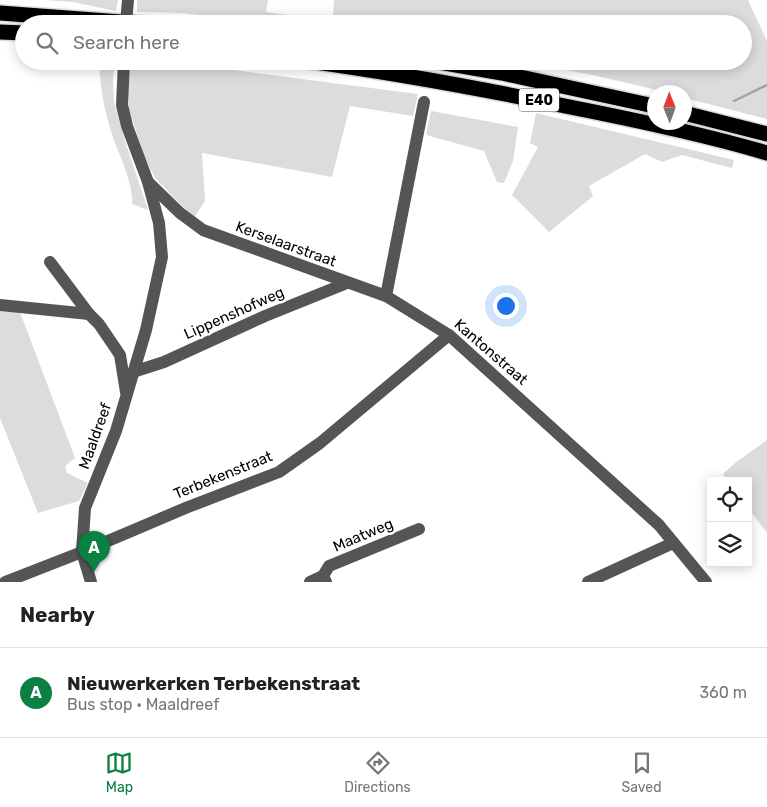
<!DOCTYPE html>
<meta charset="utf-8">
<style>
body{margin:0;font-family:Rubik,sans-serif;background:#f6f6f6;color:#222}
.controls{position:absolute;right:15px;bottom:15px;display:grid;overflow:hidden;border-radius:0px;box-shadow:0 2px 12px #0003}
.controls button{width:45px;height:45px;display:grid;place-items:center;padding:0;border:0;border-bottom:1px solid #e0e0e0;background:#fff;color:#222;font:25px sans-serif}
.compass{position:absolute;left:647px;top:85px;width:45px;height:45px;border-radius:50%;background:#fff;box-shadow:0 2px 12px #0003;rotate:359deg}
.you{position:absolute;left:505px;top:305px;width:18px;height:18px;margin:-12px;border:4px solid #fff;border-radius:50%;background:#1a73e8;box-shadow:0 0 0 8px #1a73e833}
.badge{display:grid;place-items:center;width:32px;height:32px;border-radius:50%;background:#0b8043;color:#fff;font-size:16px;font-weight:700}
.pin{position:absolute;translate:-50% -41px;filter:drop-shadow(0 1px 2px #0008)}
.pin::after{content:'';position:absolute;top:26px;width:18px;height:15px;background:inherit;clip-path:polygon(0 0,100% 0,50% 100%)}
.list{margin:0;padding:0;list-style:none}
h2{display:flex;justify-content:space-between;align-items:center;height:65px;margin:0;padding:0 20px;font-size:21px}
h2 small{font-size:16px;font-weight:400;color:#767676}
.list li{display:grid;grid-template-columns:32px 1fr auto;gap:15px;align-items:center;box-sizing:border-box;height:90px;padding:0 20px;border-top:1px solid #e0e0e0}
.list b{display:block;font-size:19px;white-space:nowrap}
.list p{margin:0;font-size:16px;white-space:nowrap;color:#767676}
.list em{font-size:16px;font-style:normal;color:#767676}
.icon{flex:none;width:28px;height:28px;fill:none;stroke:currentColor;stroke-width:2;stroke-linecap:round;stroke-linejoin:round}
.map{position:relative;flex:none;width:767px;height:582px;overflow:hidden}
.search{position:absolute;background:#fff;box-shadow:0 2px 12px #0003;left:15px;right:15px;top:15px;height:55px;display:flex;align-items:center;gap:12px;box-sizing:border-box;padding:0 18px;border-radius:28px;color:#767676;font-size:19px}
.sheet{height:155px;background:#fff}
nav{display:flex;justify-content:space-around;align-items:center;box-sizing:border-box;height:70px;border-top:1px solid #e0e0e0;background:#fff;font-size:14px;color:#767676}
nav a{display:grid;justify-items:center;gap:2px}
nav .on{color:#0b8043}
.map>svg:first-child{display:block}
.green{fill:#dcdcdc}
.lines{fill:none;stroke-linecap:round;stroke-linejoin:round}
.stream{stroke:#a3a3a3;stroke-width:2.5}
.highway-casing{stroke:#dbdbdb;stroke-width:18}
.minor{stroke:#555;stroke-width:12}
.highway{stroke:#000;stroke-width:15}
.minor-bridge{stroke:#555;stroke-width:12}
.labels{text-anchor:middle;stroke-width:5;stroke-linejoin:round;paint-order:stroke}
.shield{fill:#fff;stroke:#4c4c4c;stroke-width:1}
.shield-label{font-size:14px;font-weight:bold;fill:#000}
.street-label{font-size:15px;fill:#000;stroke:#fff}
</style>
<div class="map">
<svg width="767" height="582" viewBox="0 0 767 582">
<rect width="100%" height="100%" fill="#fff"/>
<g class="green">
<path d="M45 0H118L116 11 73 2Z"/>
<path d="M137 0H268L266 12 333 21 334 0H748L767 41V119L685 98 684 92H665L593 75 516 61H743V24H272L184 13 137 12Z"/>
<path d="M99 61H115L113 79 114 102 125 141 148 210 132 204C133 180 119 157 112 134 104 110 100 86 99 61Z"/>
<path d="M130 61H162L418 94 413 116 350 106 332 177 202 153 205 201 194 218 155 178 145 158 129 110 128 91Z"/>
<path d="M431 111 518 127 513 161 504 183 497 182 484 151 426 135Z"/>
<path d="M536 113 734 160 732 168 682 155 662 162 645 154 589 186 593 196 549 232 512 195 538 147 530 143Z"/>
<path d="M0 310 20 312 75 458 65 466 67 473 88 483 79 501 38 513 0 418Z"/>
<path d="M767 440V533L748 508V481H728L723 474 735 463Z"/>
</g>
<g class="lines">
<path class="stream" d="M734 101 767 85"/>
<g class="highway-casing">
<g id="highway">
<path d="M0 13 148 24"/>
<path d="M0 32 24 33"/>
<path d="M308 61C396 73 483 89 570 107 636 120 703 134 767 153"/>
<path d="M433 61 502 73 654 106"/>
<path d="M684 113 767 134"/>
</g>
</g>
<g class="minor">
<path d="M148 182 180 213 203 230 386 296 449 335 659 525 706 582"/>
<path d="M50 262 89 314 99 324 120 355 126 392"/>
<path d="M386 296 424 102"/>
<path d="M0 305 89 314"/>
<path d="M133 372 164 362 265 316 347 283"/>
<path d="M5 582 82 552 188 507 279 472 320 443 449 335"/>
<path d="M91 582 82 552 85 508 116 431 146 330 162 257 159 223 148 182 127 126 122 105 124 61"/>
<path d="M310 582 323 576"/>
<path d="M326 582 323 576 329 566 419 529"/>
<path d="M588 582 673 543"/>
</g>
<use href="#highway" class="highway"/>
<path class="minor-bridge" d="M126 24 128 0"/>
</g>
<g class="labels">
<rect class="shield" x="519" y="88.5" width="40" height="23" rx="4"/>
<g class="shield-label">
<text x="539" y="105">E40</text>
</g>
<g class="street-label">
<text transform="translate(286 244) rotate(20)" y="5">Kerselaarstraat</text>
<text transform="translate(234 313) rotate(-24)" y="5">Lippenshofweg</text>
<text transform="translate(491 352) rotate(41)" y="5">Kantonstraat</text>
<text transform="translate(95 436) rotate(-70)" y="5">Maaldreef</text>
<text transform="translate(223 475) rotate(-22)" y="5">Terbekenstraat</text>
<text transform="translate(363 535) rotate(-23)" y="5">Maatweg</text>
</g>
</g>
</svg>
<div class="controls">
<button><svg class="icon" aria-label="locate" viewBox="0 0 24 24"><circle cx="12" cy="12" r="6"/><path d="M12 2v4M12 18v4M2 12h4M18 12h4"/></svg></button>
<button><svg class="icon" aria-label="layers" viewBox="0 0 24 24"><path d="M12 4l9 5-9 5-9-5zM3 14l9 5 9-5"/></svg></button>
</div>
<svg class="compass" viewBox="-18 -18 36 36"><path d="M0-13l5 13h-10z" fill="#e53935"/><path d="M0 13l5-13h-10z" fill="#767676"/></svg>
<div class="you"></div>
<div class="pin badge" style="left:94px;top:572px">A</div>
<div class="search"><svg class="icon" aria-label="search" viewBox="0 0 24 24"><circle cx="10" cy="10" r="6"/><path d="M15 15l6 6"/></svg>Search here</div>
</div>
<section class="sheet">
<h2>Nearby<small></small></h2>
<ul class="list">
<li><span class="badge">A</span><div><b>Nieuwerkerken Terbekenstraat</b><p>Bus stop · Maaldreef</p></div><em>360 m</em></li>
</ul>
</section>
<nav>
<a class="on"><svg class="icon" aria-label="map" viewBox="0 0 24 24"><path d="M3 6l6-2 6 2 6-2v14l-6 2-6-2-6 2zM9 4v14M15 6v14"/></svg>Map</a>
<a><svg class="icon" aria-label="directions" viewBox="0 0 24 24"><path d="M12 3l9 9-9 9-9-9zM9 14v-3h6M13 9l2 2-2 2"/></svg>Directions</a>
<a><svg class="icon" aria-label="saved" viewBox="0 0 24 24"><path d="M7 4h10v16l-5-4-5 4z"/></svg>Saved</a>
</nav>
